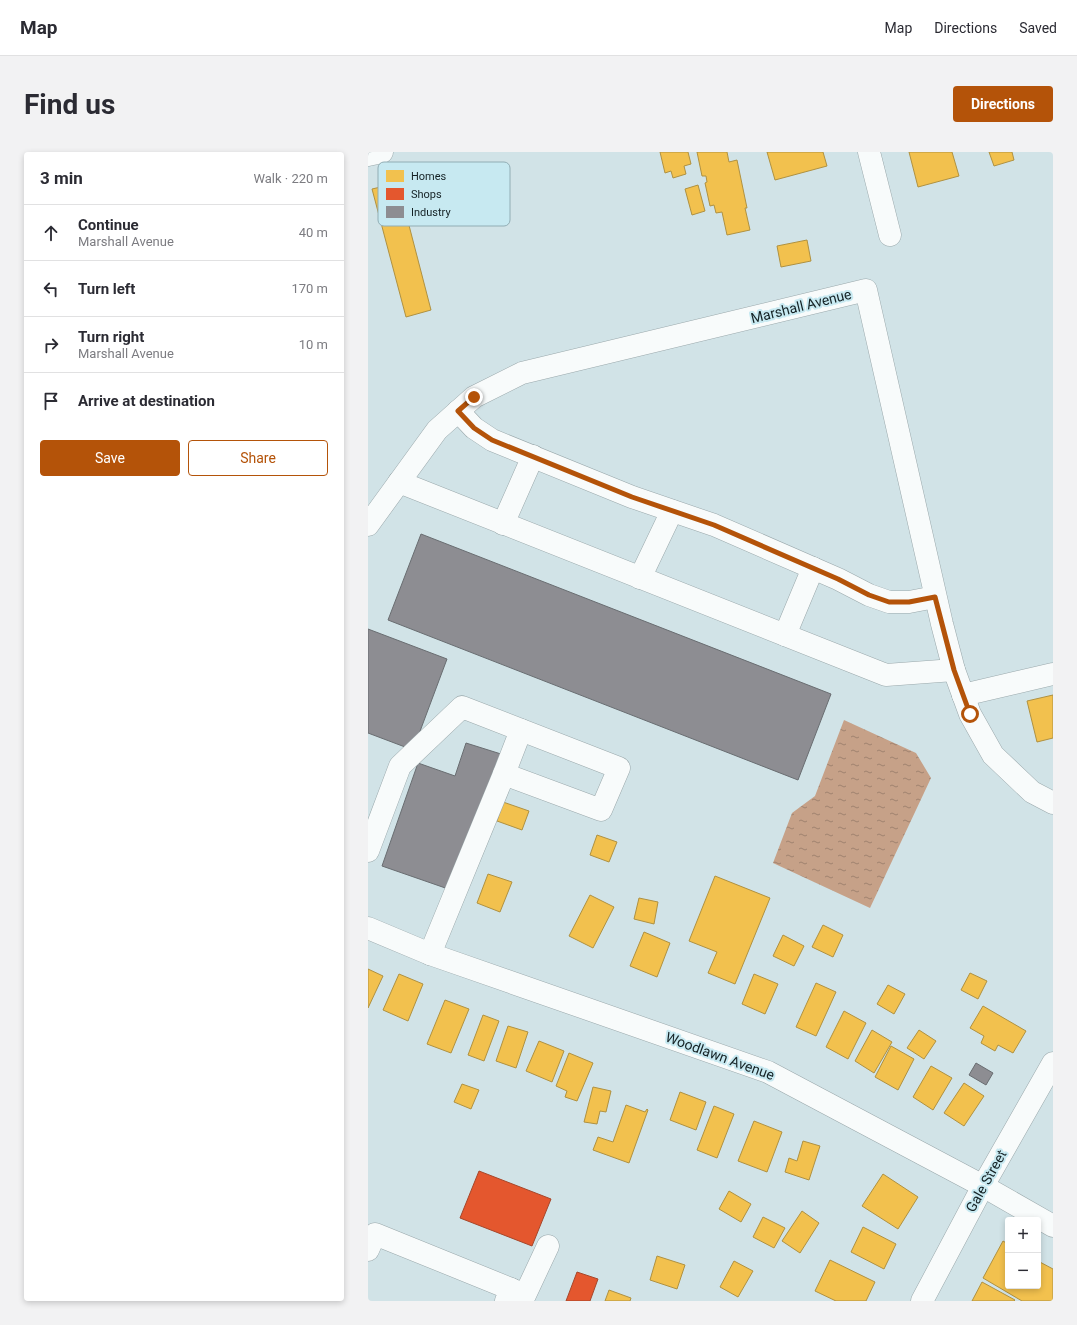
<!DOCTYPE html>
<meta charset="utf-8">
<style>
body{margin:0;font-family:Roboto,sans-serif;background:#f2f2f3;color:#2b2b33}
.controls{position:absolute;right:12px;bottom:12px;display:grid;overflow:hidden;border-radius:4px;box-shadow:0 2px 6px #0003}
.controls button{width:36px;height:36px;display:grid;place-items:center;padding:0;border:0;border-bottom:1px solid #e1e1e2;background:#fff;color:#2b2b33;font:20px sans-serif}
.stop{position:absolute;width:12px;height:12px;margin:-9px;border:3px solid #b45309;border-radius:50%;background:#fff}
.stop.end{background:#b45309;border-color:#fff;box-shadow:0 1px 4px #0008}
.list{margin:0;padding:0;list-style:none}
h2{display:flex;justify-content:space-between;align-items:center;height:52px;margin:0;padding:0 16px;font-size:17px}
h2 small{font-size:13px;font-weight:400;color:#7c7c81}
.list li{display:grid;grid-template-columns:26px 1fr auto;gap:12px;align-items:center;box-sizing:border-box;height:56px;padding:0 16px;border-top:1px solid #e1e1e2}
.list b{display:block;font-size:15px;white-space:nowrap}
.list p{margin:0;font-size:13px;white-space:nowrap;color:#7c7c81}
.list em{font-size:13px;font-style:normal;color:#7c7c81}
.actions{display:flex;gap:8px;padding:12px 16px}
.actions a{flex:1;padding:9px 0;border:1px solid #b45309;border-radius:4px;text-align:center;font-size:14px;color:#b45309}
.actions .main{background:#b45309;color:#fff}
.icon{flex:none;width:22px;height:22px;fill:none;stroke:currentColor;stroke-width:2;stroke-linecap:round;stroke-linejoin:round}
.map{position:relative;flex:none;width:685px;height:1149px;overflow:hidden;border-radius:4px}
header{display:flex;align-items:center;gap:24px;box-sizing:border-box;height:56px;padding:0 20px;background:#fff;border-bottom:1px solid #e1e1e2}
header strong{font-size:19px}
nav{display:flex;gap:22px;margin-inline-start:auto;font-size:14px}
.intro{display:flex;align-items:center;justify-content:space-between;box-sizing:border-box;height:96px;padding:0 24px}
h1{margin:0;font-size:28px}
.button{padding:10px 18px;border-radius:4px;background:#b45309;color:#fff;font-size:14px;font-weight:700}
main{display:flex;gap:24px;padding:0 24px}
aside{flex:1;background:#fff;border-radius:4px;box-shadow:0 2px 6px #0003}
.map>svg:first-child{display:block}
.water{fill:url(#water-ripples)}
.homes{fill:#f2c14e;stroke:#af9141}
.shops{fill:#e4572e;stroke:#a6472b}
.industry{fill:#8d8d92;stroke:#696d71}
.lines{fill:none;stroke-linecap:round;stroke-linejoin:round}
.minor-casing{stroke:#9aa8ab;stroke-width:23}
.minor{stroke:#f8fbfb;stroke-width:22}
.route{stroke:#b45309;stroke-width:5}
.labels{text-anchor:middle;stroke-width:4;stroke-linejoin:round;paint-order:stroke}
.street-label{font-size:14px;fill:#142124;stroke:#c7e9f1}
.key{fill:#c7e9f1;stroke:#91adb4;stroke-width:1}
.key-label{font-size:11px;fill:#142124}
</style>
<header>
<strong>Map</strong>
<nav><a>Map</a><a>Directions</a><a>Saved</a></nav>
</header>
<div class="intro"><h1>Find us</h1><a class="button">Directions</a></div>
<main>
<aside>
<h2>3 min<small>Walk · 220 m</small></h2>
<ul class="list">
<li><svg class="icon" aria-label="ahead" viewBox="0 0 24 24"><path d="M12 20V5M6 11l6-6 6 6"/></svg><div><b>Continue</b><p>Marshall Avenue</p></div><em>40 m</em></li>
<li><svg class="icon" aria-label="left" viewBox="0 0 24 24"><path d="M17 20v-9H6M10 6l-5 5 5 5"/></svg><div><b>Turn left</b></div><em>170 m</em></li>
<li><svg class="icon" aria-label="right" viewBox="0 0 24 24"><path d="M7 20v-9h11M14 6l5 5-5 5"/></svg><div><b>Turn right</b><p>Marshall Avenue</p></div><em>10 m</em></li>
<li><svg class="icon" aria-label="arrive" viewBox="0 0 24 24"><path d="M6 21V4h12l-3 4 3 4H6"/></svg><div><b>Arrive at destination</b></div></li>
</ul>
<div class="actions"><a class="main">Save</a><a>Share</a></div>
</aside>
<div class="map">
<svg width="685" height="1149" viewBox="0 0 685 1149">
<defs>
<pattern id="water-ripples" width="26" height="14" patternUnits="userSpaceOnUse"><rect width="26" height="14" fill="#c6a188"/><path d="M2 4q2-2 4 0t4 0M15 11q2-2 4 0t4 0" fill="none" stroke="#a0836f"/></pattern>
</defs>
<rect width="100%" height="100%" fill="#d1e3e7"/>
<path class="water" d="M476 568 548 601 563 626 502 756 405 711 424 661 447 644Z"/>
<g class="homes">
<path d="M292 0H320L323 12 316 14 318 22 305 26 303 19 297 21Z"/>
<path d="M329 0H359L361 10 369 8 379 56H377L382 78 359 83 354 60 348 61 346 53 342 54 337 31 339 30 338 24H334Z"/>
<path d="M399 0H455L459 14 407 28Z"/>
<path d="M541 0H584L591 24 550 35Z"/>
<path d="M621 0H644L646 8 626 14Z"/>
<path d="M30 31 63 158 38 165 4 37Z"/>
<path d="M330 33 337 59 324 63 317 37Z"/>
<path d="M439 88 443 109 413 115 409 94Z"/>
<path d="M685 543V586L669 590 659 549Z"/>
<path d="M135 650 161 659 154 678 129 669Z"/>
<path d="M229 683 249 690 241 710 222 703Z"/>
<path d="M120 722 144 730 132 760 109 751Z"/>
<path d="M347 724 402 746 367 832 340 821 349 800 321 789Z"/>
<path d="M222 743 246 755 225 796 201 784Z"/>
<path d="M271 746 290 750 286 772 266 767Z"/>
<path d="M455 773 475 783 465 805 444 795Z"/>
<path d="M276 780 302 791 289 825 262 814Z"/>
<path d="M415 783 436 794 426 814 405 804Z"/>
<path d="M0 817 15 824 0 856Z"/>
<path d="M602 821 619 829 610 847 593 838Z"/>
<path d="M31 822 55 832 40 869 15 858Z"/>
<path d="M386 822 410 832 397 862 374 852Z"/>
<path d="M448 831 468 840 448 884 428 875Z"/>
<path d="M520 833 537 842 526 862 509 852Z"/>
<path d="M77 848 101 857 83 901 59 892Z"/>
<path d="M615 854 658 879 645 901 630 893 627 899 613 891 616 884 602 876Z"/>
<path d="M476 859 498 871 480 907 458 895Z"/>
<path d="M115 863 131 869 116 909 100 903Z"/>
<path d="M140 874 160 880 148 916 128 909Z"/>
<path d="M504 878 524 890 506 921 487 909Z"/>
<path d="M551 878 568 889 556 907 539 896Z"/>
<path d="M171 889 196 899 184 930 158 919Z"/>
<path d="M523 894 546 907 530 938 507 925Z"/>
<path d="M201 901 225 911 209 949 197 945 199 939 188 934Z"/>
<path d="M563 914 584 926 565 958 545 945Z"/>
<path d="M596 931 616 944 596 974 576 961Z"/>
<path d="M94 932 111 938 103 957 86 950Z"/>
<path d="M225 935 243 939 238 960 232 959 229 972 216 970Z"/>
<path d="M312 940 338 950 328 978 302 968Z"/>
<path d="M258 953 277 960 279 957 280 958 261 1011 225 998 230 985 245 990Z"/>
<path d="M346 954 366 962 349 1006 329 998Z"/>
<path d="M386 969 414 980 399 1020 370 1009Z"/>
<path d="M435 989 452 994 441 1028 417 1020 421 1006 429 1009Z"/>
<path d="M515 1022 550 1045 530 1077 494 1054Z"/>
<path d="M361 1039 383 1052 373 1070 351 1057Z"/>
<path d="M434 1059 451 1071 432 1101 414 1089Z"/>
<path d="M395 1065 417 1076 406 1096 385 1085Z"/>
<path d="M495 1075 528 1092 516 1117 483 1100Z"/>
<path d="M635 1089 640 1092V1134H670V1109L685 1117V1149H654L615 1126Z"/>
<path d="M289 1104 317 1113 309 1137 282 1128Z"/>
<path d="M462 1108 507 1130 498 1149H468L447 1139Z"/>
<path d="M366 1109 385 1119 370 1145 352 1135Z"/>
<path d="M614 1130 647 1148 646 1149H604Z"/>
<path d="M241 1138 263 1146 262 1149H237Z"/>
</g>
<g class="shops">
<path d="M111 1019 183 1047 164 1094 92 1066Z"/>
<path d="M209 1120 230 1127 222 1149H198Z"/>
</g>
<g class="industry">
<path d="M53 382 463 542 430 628 20 468Z"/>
<path d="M0 477 79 507 45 598 0 581Z"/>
<path d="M98 591 133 602 86 739 14 714 50 611 87 624Z"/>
<path d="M608 911 625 921 618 933 601 923Z"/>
</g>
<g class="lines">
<g class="minor-casing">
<g id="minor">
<path d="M501 0 522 83"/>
<path d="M0 3 14 0"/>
<path d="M90 259 106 276 124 288 264 345 346 373 470 427 501 443 521 450H541L567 445"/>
<path d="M31 330 518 523 586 518"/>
<path d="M135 372 165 304"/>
<path d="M0 373 69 278 106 245 154 221 498 138 574 472 586 518 602 562 625 603 664 640 685 651"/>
<path d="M272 426 304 359"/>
<path d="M417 483 445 416"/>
<path d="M595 543 685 522"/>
<path d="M0 699 32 614 94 555 251 616 233 658 136 622"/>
<path d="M0 776 62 802 400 920 615 1034 685 1074"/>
<path d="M62 802 136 622 153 578"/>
<path d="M0 1098 7 1082 143 1137 138 1149"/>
<path d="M143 1137 157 1143 180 1094"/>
<path d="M554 1149 615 1034 685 911"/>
</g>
</g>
<use href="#minor" class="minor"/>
</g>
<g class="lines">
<path class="route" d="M106 245 90 259 106 276 124 288 264 345 346 373 470 427 501 443 521 450H541L567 445 586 518 602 562"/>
</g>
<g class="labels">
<g class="street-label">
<text transform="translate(433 154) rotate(-14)" y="5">Marshall Avenue</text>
<text transform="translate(352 904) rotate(20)" y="5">Woodlawn Avenue</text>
<text transform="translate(618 1029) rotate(-61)" y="5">Gale Street</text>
</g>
</g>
<rect x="10" y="10" width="132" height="64" rx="6" class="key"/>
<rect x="18" y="18" width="18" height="12" fill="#f2c14e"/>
<rect x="18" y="36" width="18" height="12" fill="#e4572e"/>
<rect x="18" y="54" width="18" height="12" fill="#8d8d92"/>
<g class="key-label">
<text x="43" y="28">Homes</text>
<text x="43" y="46">Shops</text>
<text x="43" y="64">Industry</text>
</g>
</svg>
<div class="controls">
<button>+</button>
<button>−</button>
</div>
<div class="stop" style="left:602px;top:562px"></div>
<div class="stop end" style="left:106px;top:245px"></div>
</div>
</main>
